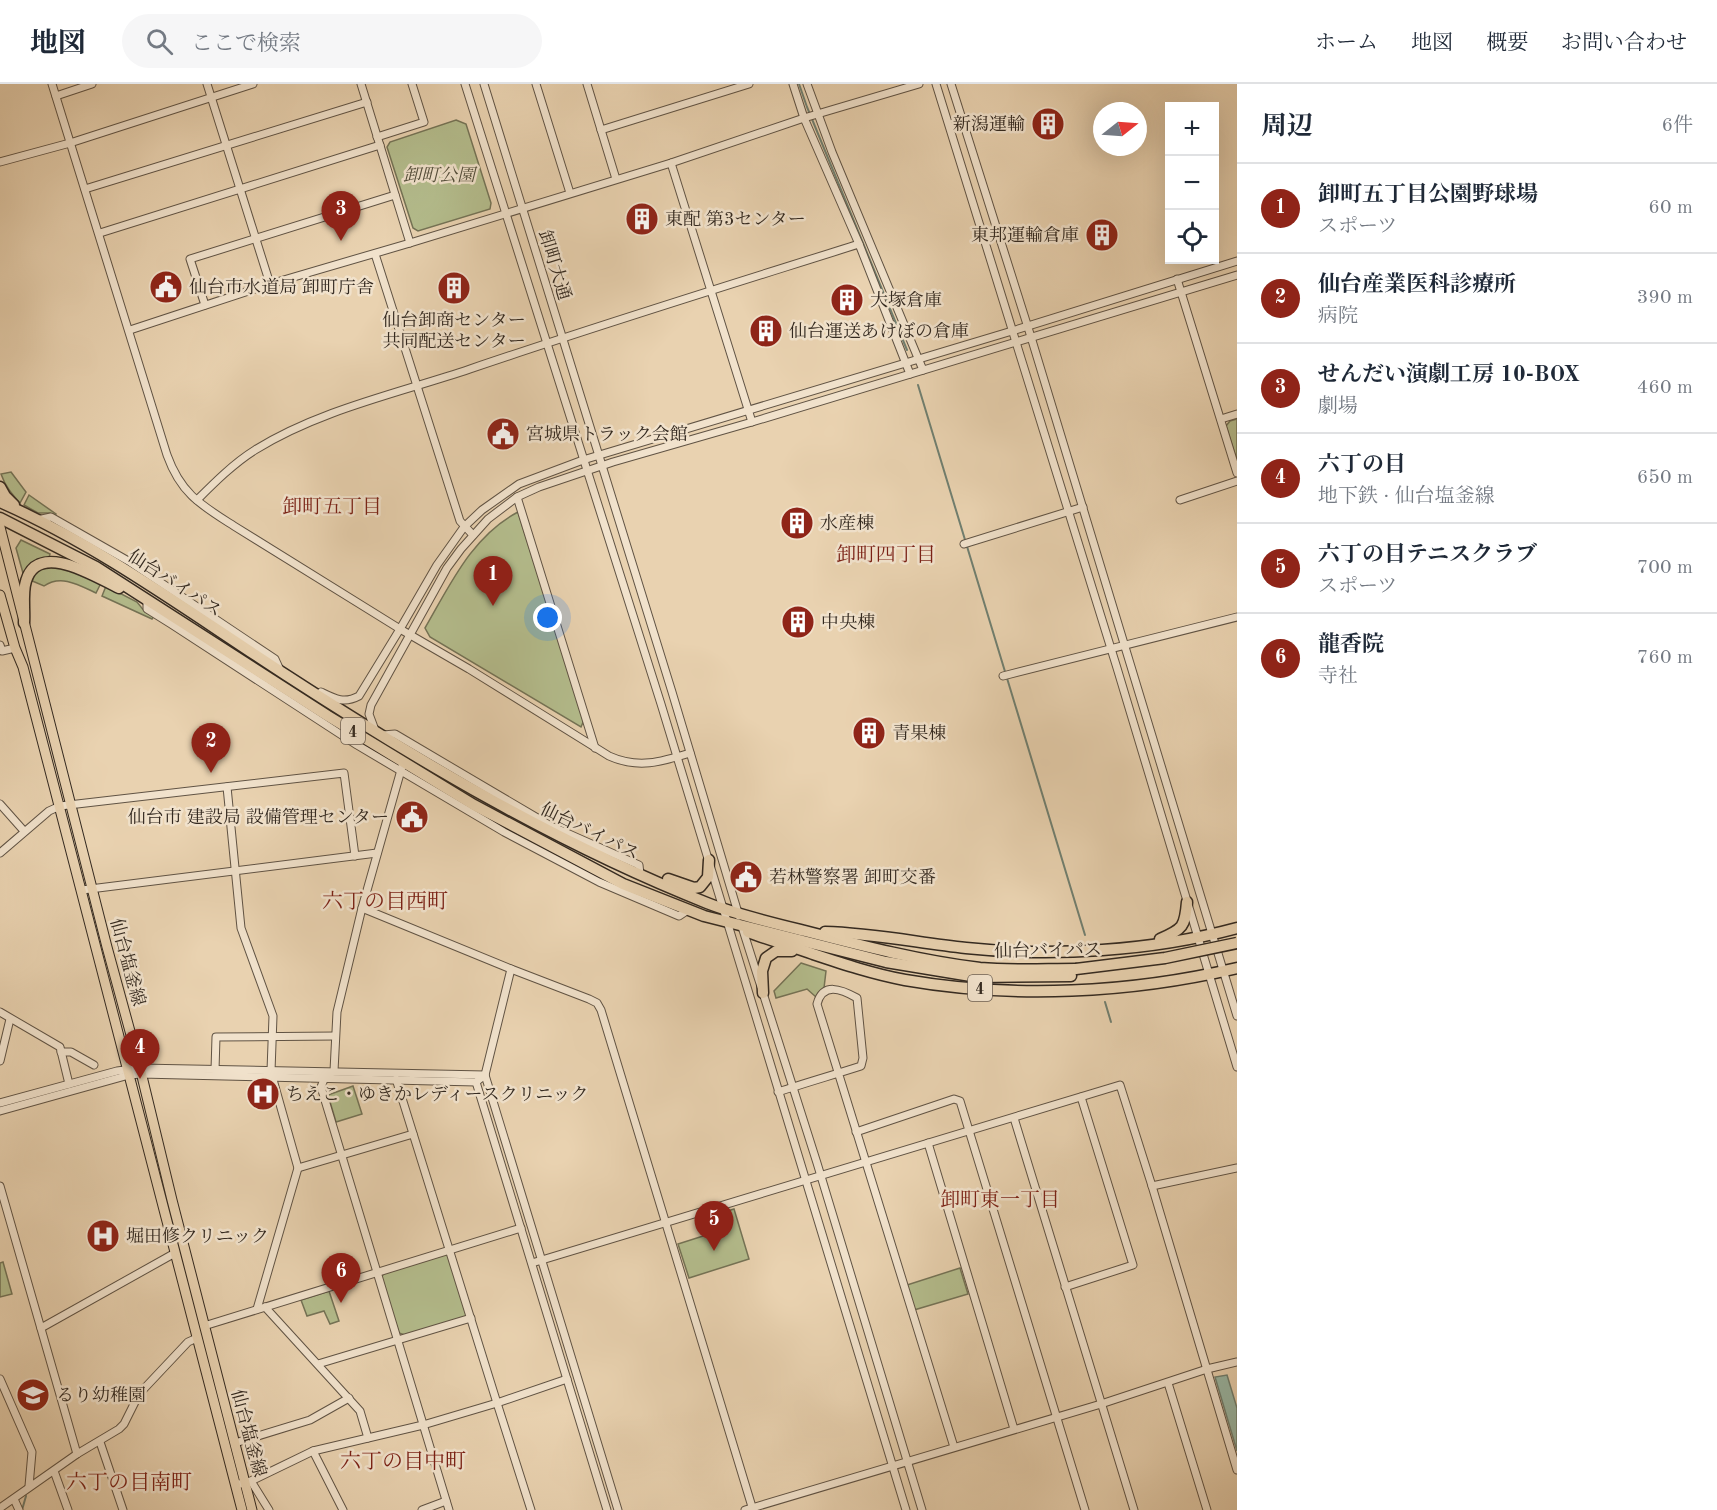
<!DOCTYPE html>
<html lang="ja">
<meta charset="utf-8">
<style>
body{margin:0;font-family:"Old Standard TT","Noto Serif JP",serif;background:#f6f6f7;color:#1f2937}
.controls{position:absolute;right:18px;top:18px;display:grid;overflow:hidden;border-radius:0px;box-shadow:0 6px 24px #0002}
.controls button{width:54px;height:54px;display:grid;place-items:center;padding:0;border:0;border-bottom:2px solid #e0e1e3;background:#fff;color:#1f2937;font:30px sans-serif}
.compass{position:absolute;left:1093px;top:18px;width:54px;height:54px;border-radius:50%;background:#fff;box-shadow:0 6px 24px #0002;rotate:73deg}
.you{position:absolute;left:548px;top:534px;width:21px;height:21px;margin:-15px;border:4px solid #fff;border-radius:50%;background:#1a73e8;box-shadow:0 0 0 9px #1a73e833}
.badge{display:grid;place-items:center;width:39px;height:39px;border-radius:50%;background:#8f2418;color:#fff;font-size:20px;font-weight:700}
.pin{position:absolute;translate:-50% -50px;filter:drop-shadow(0 2px 3px #0008)}
.pin::after{content:'';position:absolute;top:32px;width:21px;height:18px;background:inherit;clip-path:polygon(0 0,100% 0,50% 100%)}
.list{margin:0;padding:0;list-style:none}
h2{display:flex;justify-content:space-between;align-items:center;height:78px;margin:0;padding:0 24px;font-size:26px}
h2 small{font-size:20px;font-weight:400;color:#747a83}
.list li{display:grid;grid-template-columns:39px 1fr auto;gap:18px;align-items:center;box-sizing:border-box;height:90px;padding:0 24px;border-top:2px solid #e0e1e3}
.list b{display:block;font-size:22px;white-space:nowrap}
.list p{margin:0;font-size:20px;white-space:nowrap;color:#747a83}
.list em{font-size:20px;font-style:normal;color:#747a83}
.icon{flex:none;width:33px;height:33px;fill:none;stroke:currentColor;stroke-width:2;stroke-linecap:round;stroke-linejoin:round}
.map{position:relative;flex:none;width:1237px;height:1426px;overflow:hidden}
header{display:flex;align-items:center;gap:36px;box-sizing:border-box;height:84px;padding:0 30px;background:#fff;border-bottom:2px solid #e0e1e3}
header strong{font-size:28px}
nav{display:flex;gap:33px;margin-inline-start:auto;font-size:21px}
.search{width:420px;height:54px;background:#f6f6f7;display:flex;align-items:center;gap:15px;box-sizing:border-box;padding:0 21px;border-radius:33px;color:#747a83;font-size:22px}
main{display:flex}
aside{flex:1;background:#fff}
.map>svg:first-child{display:block}
.green{fill:#b4bd8d;stroke:#747356;stroke-width:1.5}
.water{fill:#99b8a6;stroke:#707f70;stroke-width:1.5}
.lines{fill:none;stroke-linecap:round;stroke-linejoin:round}
.stream{stroke:#707f70;stroke-width:2}
.minor-casing{stroke:#605344;stroke-width:9}
.major-casing{stroke:#332920;stroke-width:11}
.highway-casing{stroke:#332920;stroke-width:13}
.minor{stroke:#f1e2cc;stroke-width:7}
.major{stroke:#e9d2b0;stroke-width:9}
.highway{stroke:#e9d2b0;stroke-width:10}
.highway-bridge-casing{stroke:#332920;stroke-width:13;stroke-linecap:butt}
.highway-bridge{stroke:#e9d2b0;stroke-width:10}
.labels{text-anchor:middle;stroke-width:5;stroke-linejoin:round;paint-order:stroke}
.shield{fill:#f1e2cc;stroke:#6c6054;stroke-width:1.5}
.shield-label{font-size:16px;font-weight:bold;fill:#332920}
.poi-label{font-size:18px;fill:#332920;stroke:#f1e2cc;text-anchor:start}
.park-label{font-size:18px;font-style:italic;fill:#534e3b;stroke:#f1e2cc}
.street-label{font-size:18px;fill:#332920;stroke:#f1e2cc}
.neighbourhood-label{font-size:20px;fill:#7a1f14;stroke:#f1e2cc}
.quarter-label{font-size:21px;fill:#7a1f14;stroke:#f1e2cc}
</style>
<header>
<strong>地図</strong>
<div class="search"><svg class="icon" aria-label="search" viewBox="0 0 24 24"><circle cx="10" cy="10" r="6"/><path d="M15 15l6 6"/></svg>ここで検索</div>
<nav><a>ホーム</a><a>地図</a><a>概要</a><a>お問い合わせ</a></nav>
</header>
<main>
<div class="map">
<svg width="1237" height="1426" viewBox="0 0 1237 1426">
<rect width="100%" height="100%" fill="#e9d2b0"/>
<filter id="stains"><feTurbulence type="fractalNoise" baseFrequency=".00333" numOctaves="4"/><feColorMatrix values="0 0 0 0 .2 0 0 0 0 .09 0 0 0 0 .02 0 0 0 .5 -.17"/></filter>
<radialGradient id="worn" r=".72"><stop offset=".6" stop-color="#630" stop-opacity="0"/><stop offset="1" stop-color="#630" stop-opacity=".3"/></radialGradient>
<g class="green">
<path d="M456 36 466 40 491 119 490 125 418 147 413 144 387 63 390 58Z"/>
<path d="M1237 335V377L1226 342 1230 337Z"/>
<path d="M11 388 26 408 20 419C12 410 5 402 1 390Z"/>
<path d="M29 411 56 430 55 432 50 429H38L24 421Z"/>
<path d="M518 428 584 636 581 643 430 553 425 544C450 501 472 452 518 428Z"/>
<path d="M21 456 50 470 49 474 23 489 16 464Z"/>
<path d="M44 482H60L101 499 96 509C79 501 61 490 44 502L30 496 32 492Z"/>
<path d="M106 502 137 518 145 528 154 532 152 535 102 512Z"/>
<path d="M801 879 826 887 824 904 816 913 807 905 776 914 774 907Z"/>
<path d="M353 1002 362 1030 336 1038 328 1011Z"/>
<path d="M734 1125 749 1175 689 1194 678 1160 722 1146 718 1130Z"/>
<path d="M447 1170 450 1172 467 1228 465 1233 405 1251 399 1249 381 1194 384 1189Z"/>
<path d="M3 1178 12 1210 0 1213V1179Z"/>
<path d="M960 1184 968 1210 914 1226 907 1201Z"/>
<path d="M329 1207 339 1237 330 1240 324 1227 307 1232 301 1216Z"/>
</g>
<path class="water" d="M1227 1291 1237 1324V1367L1215 1293Z"/>
<g class="lines">
<g class="stream">
<path d="M799 0 807 23 907 266"/>
<path d="M918 301 1085 851"/>
<path d="M1105 918 1111 938"/>
<path d="M22 1426 26 1412"/>
</g>
<g class="minor-casing">
<g id="minor">
<path d="M52 0 167 371C181 410 201 421 234 442L400 545 469 585 609 672C638 685 661 678 690 669"/>
<path d="M207 0 270 200"/>
<path d="M361 0 410 159"/>
<path d="M465 0 661 620 906 1426"/>
<path d="M484 0 672 608 739 832"/>
<path d="M536 0 570 109"/>
<path d="M587 0 616 95"/>
<path d="M793 0 804 34 859 160 910 290"/>
<path d="M807 0 832 68 923 286"/>
<path d="M936 0 1117 584 1237 983"/>
<path d="M951 0 1031 253 1237 932"/>
<path d="M56 12 92 0"/>
<path d="M601 46 749 0"/>
<path d="M377 53 424 38 412 0"/>
<path d="M0 78 70 59 253 0"/>
<path d="M671 79 752 338"/>
<path d="M85 105 367 18"/>
<path d="M100 149 380 61"/>
<path d="M375 170 460 437 473 451"/>
<path d="M1177 195 1237 389"/>
<path d="M205 221 190 175 395 111"/>
<path d="M130 246 270 200 410 159 671 79 804 34 919 0"/>
<path d="M1221 335 1237 330"/>
<path d="M517 413 595 664"/>
<path d="M197 416C214 399 234 379 255 366 319 326 399 309 470 285 599 241 729 201 859 160"/>
<path d="M1180 416 1237 397"/>
<path d="M37 436 51 433 130 478 275 575 280 586"/>
<path d="M964 460 1083 423"/>
<path d="M147 516V525L171 540 357 661 504 748 599 798 679 832 688 826"/>
<path d="M0 561 2 567 15 564"/>
<path d="M1003 592 1237 533"/>
<path d="M321 608C335 615 344 620 359 612L400 545 437 481 464 443 482 426 519 400 583 376 1012 247 1237 177"/>
<path d="M375 646 369 630 371 621 447 484 461 465 488 435 517 413 539 403 613 378 752 338 1237 191"/>
<path d="M383 651 395 650 551 742 639 781 640 790"/>
<path d="M403 679 362 824 337 928 334 987 325 993 321 1003 449 1426"/>
<path d="M227 703 241 844 273 932 271 987"/>
<path d="M0 720 24 747"/>
<path d="M0 769 49 727 60 722 344 689 355 772"/>
<path d="M82 806 377 769"/>
<path d="M362 824 511 885 589 915 597 919 601 926 753 1426"/>
<path d="M742 843 817 1079 922 1426"/>
<path d="M511 885 485 991 618 1426"/>
<path d="M0 928 60 963 69 1000"/>
<path d="M61 968H71L94 981"/>
<path d="M0 977 10 935"/>
<path d="M215 986 216 953 335 952"/>
<path d="M396 995 497 1319 567 1295"/>
<path d="M476 998 607 1426"/>
<path d="M778 1008C805 999 833 991 861 982L863 974 857 914C841 905 823 898 817 920L954 1363"/>
<path d="M0 1019 117 987 140 984 485 991"/>
<path d="M0 1027 129 991 141 990 476 998 485 991"/>
<path d="M1014 1034 1134 1426"/>
<path d="M856 1048 954 1015 960 1017 1085 1426"/>
<path d="M928 1059 1014 1345"/>
<path d="M298 1084 413 1050"/>
<path d="M0 1102 77 1370"/>
<path d="M1152 1102 1237 1084"/>
<path d="M532 1179 1120 1001 1152 1102 1237 1386"/>
<path d="M1065 1203 1133 1181 1081 1013"/>
<path d="M265 1223 360 1327 368 1354"/>
<path d="M257 1225 298 1084 272 992"/>
<path d="M204 1242 521 1144"/>
<path d="M41 1244 175 1169"/>
<path d="M318 1280 471 1234"/>
<path d="M0 1295 32 1368 29 1402"/>
<path d="M1168 1299 1207 1426"/>
<path d="M100 1358 123 1426"/>
<path d="M235 1359 310 1336 349 1314"/>
<path d="M313 1367 343 1426"/>
<path d="M54 1387 68 1426"/>
<path d="M251 1397 313 1367 423 1341 497 1319 531 1426"/>
<path d="M236 1401 251 1397 269 1426"/>
<path d="M14 1415 19 1426"/>
<path d="M0 1424 77 1370 119 1345 124 1340 139 1310 188 1258 197 1254"/>
<path d="M422 1426 446 1417"/>
<path d="M745 1426 1101 1320 1207 1285 1237 1278"/>
</g>
</g>
<g class="major-casing">
<g id="major">
<path d="M0 443 107 863 140 984 172 1116 252 1426"/>
<path d="M0 511 15 564 23 583 242 1426"/>
</g>
</g>
<g class="highway-casing">
<g id="highway">
<path d="M0 403 5 412 14 421"/>
<path d="M0 418C102 463 193 531 286 591 420 678 558 760 707 819 738 831 772 839 805 847 863 862 921 877 980 884 1012 887 1044 885 1076 885"/>
<path d="M0 434 96 483 328 632 474 721 623 800 704 832 886 878 977 893 1071 892"/>
<path d="M24 539C25 526 22 509 26 497 38 456 96 493 119 504"/>
<path d="M668 795 694 804 700 803 708 793 709 776"/>
<path d="M748 848C769 856 791 862 813 870 843 880 873 890 905 896 1014 915 1130 909 1237 884"/>
<path d="M825 848C872 849 919 859 966 864 1053 873 1152 867 1237 844"/>
<path d="M1160 855C1183 845 1185 843 1187 818"/>
<path d="M763 909 762 887 766 874 776 867H792"/>
</g>
</g>
<use href="#minor" class="minor"/>
<use href="#major" class="major"/>
<use href="#highway" class="highway"/>
<g class="highway-bridge-casing">
<path id="highway-bridge" d="M1076 885 1165 874 1237 859"/>
</g>
<use href="#highway-bridge" class="highway-bridge"/>
</g>
<defs>
<g id="building-disc" transform="scale(1.725)"><circle r="9.5" fill="#8f2418" stroke="#f1e2cc"/><path d="M-4-6H4V6H1V3H-1V6H-4ZM-2.5-4.3h1.7v1.8h-1.7ZM.8-4.3h1.7v1.8H.8ZM-2.5-1h1.7V.8h-1.7ZM.8-1h1.7V.8H.8Z" fill="#fff"/></g>
<g id="civic-disc" transform="scale(1.725)"><circle r="9.5" fill="#8f2418" stroke="#f1e2cc"/><path d="M-.6-6.5H3V-4.5H.6V-3L4-1V1h2V6H-6V1h2V-1L-.6-3ZM-1.2 2.5V6h2.4V2.5Z" fill="#fff"/></g>
<g id="hospital-disc" transform="scale(1.725)"><circle r="9.5" fill="#8f2418" stroke="#f1e2cc"/><path d="M-5-5h3v3.5h4V-5h3V5h-3V1.5h-4V5h-3Z" fill="#fff"/></g>
<g id="school-disc" transform="scale(1.725)"><circle r="9.5" fill="#8f2418" stroke="#f1e2cc"/><path d="M0-5L7-2L0 1L-7-2ZM-4 1L0 2.5L4 1V4Q0 6-4 4Z" fill="#fff"/></g>
</defs>
<g fill-rule="evenodd">
<use href="#building-disc" x="1048" y="40"/>
<use href="#building-disc" x="642" y="135"/>
<use href="#building-disc" x="1102" y="151"/>
<use href="#civic-disc" x="166" y="203"/>
<use href="#building-disc" x="454" y="204"/>
<use href="#building-disc" x="847" y="216"/>
<use href="#building-disc" x="766" y="247"/>
<use href="#civic-disc" x="503" y="350"/>
<use href="#building-disc" x="797" y="439"/>
<use href="#building-disc" x="798" y="538"/>
<use href="#building-disc" x="869" y="649"/>
<use href="#civic-disc" x="412" y="733"/>
<use href="#civic-disc" x="746" y="793"/>
<use href="#hospital-disc" x="263" y="1010"/>
<use href="#hospital-disc" x="103" y="1152"/>
<use href="#school-disc" x="33" y="1311"/>
</g>
<g class="labels">
<g class="shield">
<rect x="341" y="634" width="24" height="26" rx="4.5"/>
<rect x="968" y="891" width="24" height="26" rx="4.5"/>
</g>
<g class="shield-label">
<text x="353" y="653">4</text>
<text x="980" y="910">4</text>
</g>
<g class="poi-label">
<text x="1025" y="46" text-anchor="end">新潟運輸</text>
<text x="665" y="141">東配 第3センター</text>
<text x="1079" y="157" text-anchor="end">東邦運輸倉庫</text>
<text x="189" y="209">仙台市水道局 卸町庁舎</text>
<text x="870" y="222">大塚倉庫</text>
<text x="454" y="242" text-anchor="middle">仙台卸商センター<tspan x="454" dy="21">共同配送センター</tspan></text>
<text x="789" y="253">仙台運送あけぼの倉庫</text>
<text x="526" y="356">宮城県トラック会館</text>
<text x="820" y="445">水産棟</text>
<text x="821" y="544">中央棟</text>
<text x="892" y="655">青果棟</text>
<text x="389" y="739" text-anchor="end">仙台市 建設局 設備管理センター</text>
<text x="769" y="799">若林警察署 卸町交番</text>
<text x="286" y="1016">ちえこ・ゆきかレディースクリニック</text>
<text x="126" y="1158">堀田修クリニック</text>
<text x="56" y="1317">るり幼稚園</text>
</g>
<g class="park-label">
<text x="439" y="97">卸町公園</text>
</g>
<g class="street-label">
<text transform="translate(555 181) rotate(73)" y="6">卸町大通</text>
<text transform="translate(175 499) rotate(33)" y="6">仙台バイパス</text>
<text transform="translate(590 747) rotate(26)" y="6">仙台バイパス</text>
<text transform="translate(1048 866) rotate(-1)" y="6">仙台バイパス</text>
<text transform="translate(128 878) rotate(75)" y="6">仙台塩釜線</text>
<text transform="translate(249 1349) rotate(75)" y="6">仙台塩釜線</text>
</g>
<g class="neighbourhood-label">
<text x="332" y="429">卸町五丁目</text>
<text x="886" y="477">卸町四丁目</text>
<text x="1000" y="1122">卸町東一丁目</text>
</g>
<g class="quarter-label">
<text x="385" y="824">六丁の目西町</text>
<text x="403" y="1384">六丁の目中町</text>
<text x="129" y="1405">六丁の目南町</text>
</g>
</g>
<rect width="100%" height="100%" filter="url(#stains)"/>
<rect width="100%" height="100%" fill="url(#worn)"/>
</svg>
<div class="controls">
<button>+</button>
<button>−</button>
<button><svg class="icon" aria-label="locate" viewBox="0 0 24 24"><circle cx="12" cy="12" r="6"/><path d="M12 2v4M12 18v4M2 12h4M18 12h4"/></svg></button>
</div>
<svg class="compass" viewBox="-18 -18 36 36"><path d="M0-13l5 13h-10z" fill="#e53935"/><path d="M0 13l5-13h-10z" fill="#747a83"/></svg>
<div class="you"></div>
<div class="pin badge" style="left:493px;top:522px">1</div>
<div class="pin badge" style="left:211px;top:689px">2</div>
<div class="pin badge" style="left:341px;top:157px">3</div>
<div class="pin badge" style="left:140px;top:995px">4</div>
<div class="pin badge" style="left:714px;top:1167px">5</div>
<div class="pin badge" style="left:341px;top:1219px">6</div>
</div>
<aside>
<h2>周辺<small>6件</small></h2>
<ul class="list">
<li><span class="badge">1</span><div><b>卸町五丁目公園野球場</b><p>スポーツ</p></div><em>60 m</em></li>
<li><span class="badge">2</span><div><b>仙台産業医科診療所</b><p>病院</p></div><em>390 m</em></li>
<li><span class="badge">3</span><div><b>せんだい演劇工房 10-BOX</b><p>劇場</p></div><em>460 m</em></li>
<li><span class="badge">4</span><div><b>六丁の目</b><p>地下鉄 · 仙台塩釜線</p></div><em>650 m</em></li>
<li><span class="badge">5</span><div><b>六丁の目テニスクラブ</b><p>スポーツ</p></div><em>700 m</em></li>
<li><span class="badge">6</span><div><b>龍香院</b><p>寺社</p></div><em>760 m</em></li>
</ul>
</aside>
</main>
